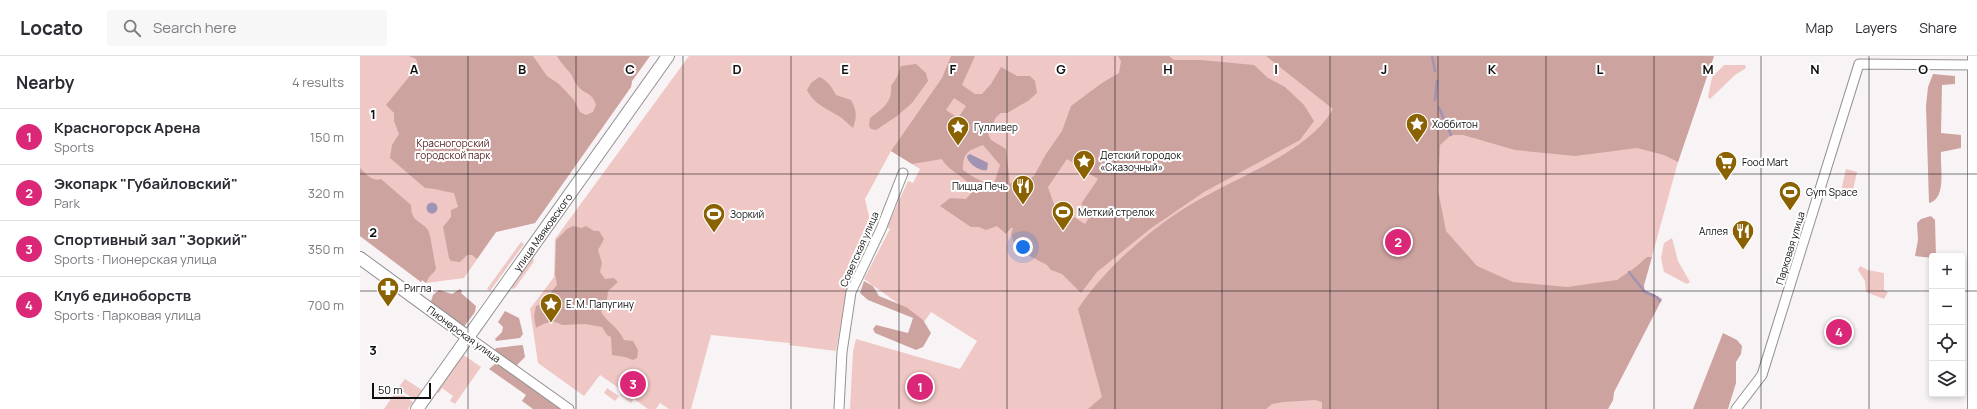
<!DOCTYPE html>
<meta charset="utf-8">
<style>
body{margin:0;font-family:Manrope,sans-serif;background:#f7f7f7;color:#2b2b33}
.controls{position:absolute;right:12px;bottom:12px;display:grid;overflow:hidden;border-radius:4px;box-shadow:0 2px 6px #0003}
.controls button{width:36px;height:36px;display:grid;place-items:center;padding:0;border:0;border-bottom:1px solid #e1e1e2;background:#fff;color:#2b2b33;font:20px sans-serif}
.scale{position:absolute;left:12px;bottom:10px;width:59px;box-sizing:border-box;padding-left:4px;border:2px solid #111010;border-top:0;font-size:11px;line-height:14px;white-space:nowrap;color:#111010;-webkit-text-stroke:3px #fff;paint-order:stroke}
.you{position:absolute;left:663px;top:191px;width:14px;height:14px;margin:-10px;border:3px solid #fff;border-radius:50%;background:#1a73e8;box-shadow:0 0 0 6px #1a73e833}
.badge{display:grid;place-items:center;width:26px;height:26px;border-radius:50%;background:#db2777;color:#fff;font-size:13px;font-weight:700}
.pin{position:absolute;translate:-50% -50%;border:2px solid #fff;box-shadow:0 1px 4px #0006}
.list{margin:0;padding:0;list-style:none}
h2{display:flex;justify-content:space-between;align-items:center;height:52px;margin:0;padding:0 16px;font-size:17px}
h2 small{font-size:13px;font-weight:400;color:#7c7c81}
.list li{display:grid;grid-template-columns:26px 1fr auto;gap:12px;align-items:center;box-sizing:border-box;height:56px;padding:0 16px;border-top:1px solid #e1e1e2}
.list b{display:block;font-size:15px;white-space:nowrap}
.list p{margin:0;font-size:13px;white-space:nowrap;color:#7c7c81}
.list em{font-size:13px;font-style:normal;color:#7c7c81}
.icon{flex:none;width:22px;height:22px;fill:none;stroke:currentColor;stroke-width:2;stroke-linecap:round;stroke-linejoin:round}
.map{position:relative;flex:none;width:1617px;height:353px;overflow:hidden}
header{display:flex;align-items:center;gap:24px;box-sizing:border-box;height:56px;padding:0 20px;background:#fff;border-bottom:1px solid #e1e1e2}
header strong{font-size:19px}
nav{display:flex;gap:22px;margin-inline-start:auto;font-size:14px}
.search{width:280px;height:36px;background:#f7f7f7;display:flex;align-items:center;gap:10px;box-sizing:border-box;padding:0 14px;border-radius:4px;color:#7c7c81;font-size:15px}
main{display:flex}
aside{flex:1;background:#fff}
.map>svg:first-child{display:block}
.green{fill:#efc7c4}
.forest{fill:#cda3a0;fill-rule:evenodd}
.water{fill:#a193b3}
.lines{fill:none;stroke-linecap:round;stroke-linejoin:round}
.stream{stroke:#a193b3;stroke-width:2.5}
.street-casing{stroke:#949193;stroke-width:11}
.secondary-casing{stroke:#949193;stroke-width:14}
.street{stroke:#fff;stroke-width:9}
.secondary{stroke:#fff;stroke-width:12}
.grid{fill:none;stroke:#111010;stroke-width:1;stroke-opacity:0.55}
.labels{text-anchor:middle;stroke-width:4;stroke-linejoin:round;paint-order:stroke}
.poi-label{font-size:10px;fill:#111010;stroke:#fff;text-anchor:start}
.park-label{font-size:10px;fill:#4f1b1b;stroke:#fff}
.street-label{font-size:10px;fill:#111010;stroke:#fff}
.grid-label{font-size:13px;text-anchor:middle;font-weight:bold;fill:#111010;stroke:#fff;stroke-width:4;stroke-linejoin:round;paint-order:stroke}
</style>
<header>
<strong>Locato</strong>
<div class="search"><svg class="icon" aria-label="search" viewBox="0 0 24 24"><circle cx="10" cy="10" r="6"/><path d="M15 15l6 6"/></svg>Search here</div>
<nav><a>Map</a><a>Layers</a><a>Share</a></nav>
</header>
<main>
<aside>
<h2>Nearby<small>4 results</small></h2>
<ul class="list">
<li><span class="badge">1</span><div><b>Красногорск Арена</b><p>Sports</p></div><em>150 m</em></li>
<li><span class="badge">2</span><div><b>Экопарк &quot;Губайловский&quot;</b><p>Park</p></div><em>320 m</em></li>
<li><span class="badge">3</span><div><b>Спортивный зал &quot;Зоркий&quot;</b><p>Sports · Пионерская улица</p></div><em>350 m</em></li>
<li><span class="badge">4</span><div><b>Клуб единоборств</b><p>Sports · Парковая улица</p></div><em>700 m</em></li>
</ul>
</aside>
<div class="map">
<svg width="1617" height="353" viewBox="0 0 1617 353">
<rect width="100%" height="100%" fill="#f8f4f6"/>
<g class="green">
<path d="M0 0H290L272 25 271 31 175 167 136 176 104 222 66 227 62 224 61 226 0 180Z"/>
<path d="M329 0H1354L1318 106 1284 229 1285 234 1302 243 1254 336 1253 344 1248 353H490L493 295 496 283 600 313 617 285 571 256 564 266 504 223 530 173 527 171 548 125 553 127 560 113 531 95 505 143 512 173 486 237 476 295 429 289 430 287 351 279 331 353H309L300 347 296 353H288L274 343 271 347 260 339 263 335 240 319 224 340 178 307 170 253 194 221 195 183Z"/>
<path d="M1364 9H1385L1386 12 1375 19 1350 43 1348 41 1352 21Z"/>
<path d="M1486 113 1497 116 1492 138 1481 135Z"/>
<path d="M1312 182 1318 205 1330 226 1327 228 1304 216 1301 202 1304 187Z"/>
<path d="M161 186 164 188 130 235 127 233Z"/>
<path d="M171 202 174 203 173 207 155 232 152 233 151 231Z"/>
<path d="M1500 210 1508 214 1524 217V234L1528 236 1524 243 1506 236 1505 225 1498 214Z"/>
<path d="M102 298 121 311 95 348 90 345 93 340 82 332 79 337 76 335Z"/>
<path d="M45 323 62 334 55 344 38 332Z"/>
<path d="M247 332 259 340 255 345 244 337Z"/>
<path d="M37 334 53 346 48 353H24Z"/>
</g>
<g class="forest">
<path d="M49 0H173L187 20 199 28 214 44 220 56 226 59 233 56 236 49C232 35 224 39 217 29 214 26 213 21 211 18 206 12 201 7 197 0H290L272 25 271 31 175 167 136 176 117 203 112 199H107L100 206 91 205 89 202 83 171 91 161V154L98 151 94 137C84 136 76 132 65 132L30 102 32 89 39 78 34 65V57L26 49 58 10 56 3Z"/>
<path d="M591 0H615L602 29 615 38H622L631 28 641 11 657 20H670L675 25 677 37 668 45 647 57H641L636 61 628 78 631 84 646 93 650 128 655 124 668 123 674 120 686 98 702 75 711 50 742 27 759 17 761 5 758 0H809L814 4H841L894 9 908 22 925 31 944 49 954 65 940 84 844 136 790 173 737 216 721 237 702 218 691 214 687 209 662 196 654 188 651 178 653 172H651L646 178 637 170 626 174 619 171H611L580 150 590 142 606 143 613 135C608 120 589 117 582 103L552 108 531 95 582 22ZM594 42 606 50 598 62 586 54ZM623 89 640 109 634 128C624 128 611 120 603 114 603 96 608 95 623 89ZM707 103 738 123 721 148 733 156 725 168 714 161 710 166 697 157 688 131Z"/>
<path d="M906 0H1354L1318 106 1304 99 1277 92 1215 100 1155 94 1103 79H1091L1080 89 1078 134 1086 175 1117 210 1153 226 1207 231 1257 224 1277 210 1287 201H1292L1284 229V234L1302 243 1254 336 1253 344 1248 353H962V346L955 344 924 346 912 348 906 353H728L742 341 718 253C746 210 799 165 844 141 884 118 950 94 973 53Z"/>
<path d="M556 8 566 17 568 25 552 47 537 60 516 74 511 73 509 70 510 62C522 53 533 46 531 30L537 21 541 10Z"/>
<path d="M1573 18 1595 20V28L1582 29 1581 77 1601 79V92L1581 96C1580 111 1587 143 1569 147L1566 50 1568 31Z"/>
<path d="M459 21C467 24 472 31 476 39L491 44C497 55 497 61 493 72 487 67 482 61 475 58 464 51 453 47 447 34L451 27Z"/>
<path d="M0 112C6 118 12 126 21 123L51 149C51 167 61 164 68 174 71 180 74 205 76 212L75 215 69 221 66 227 62 224 61 226 0 180Z"/>
<path d="M1571 160 1575 164 1576 200H1572V202L1555 200 1558 184 1557 167 1561 163Z"/>
<path d="M213 170 222 172 226 170 234 175H239L244 183 238 194 242 207 240 216 245 223 254 222 258 226 248 235 247 244 241 256C248 267 258 271 264 284L273 285 278 294 277 302 273 304 265 301 252 299 251 281 247 279 242 271 225 268 202 269C194 263 184 267 176 272L174 260 176 250 188 245 191 236 197 229 195 218 196 184 207 173Z"/>
<path d="M504 225 513 230 519 240 546 251 563 264 571 277 563 291 556 294 515 277 513 273 516 269 548 277 553 262 508 244 500 237Z"/>
<path d="M100 233 102 235 101 237 116 250 115 256 103 272 70 248 73 239 79 234 92 238Z"/>
<path d="M145 255 159 262 163 278 160 282 136 285 135 283 142 276 143 271 138 266Z"/>
<path d="M1363 277 1377 284 1382 290 1381 298 1376 306V327L1368 353H1333Z"/>
<path d="M162 289 163 290 165 301 156 310 134 295 136 292Z"/>
<path d="M136 307 201 353H173L162 345 166 339 129 313Z"/>
</g>
<g class="water">
<path d="M610 98 628 107 627 114C620 116 607 107 607 100Z"/>
<circle cx="72" cy="152" r="5.5"/>
</g>
<g class="lines">
<g class="stream">
<path d="M1072 0 1075 15"/>
<path d="M1075 44 1077 25"/>
<path d="M1079 52 1091 79"/>
<path d="M1269 216 1285 236 1295 240"/>
<path d="M1297 241 1300 245"/>
</g>
<g class="street-casing">
<g id="street">
<path d="M108 281 209 353"/>
<path d="M479 353 482 296 491 236 521 173 543 117"/>
<path d="M1376 353 1402 319 1499 8 1614 9"/>
</g>
</g>
<g class="secondary-casing">
<g id="secondary">
<path d="M1614 0V353"/>
<path d="M0 202 108 281"/>
<path id="s1" d="M57 353 308 0"/>
</g>
</g>
<use href="#street" class="street"/>
<use href="#secondary" class="secondary"/>
</g>
<path class="grid" d="M108 0V353M216 0V353M323 0V353M431 0V353M539 0V353M647 0V353M755 0V353M862 0V353M970 0V353M1078 0V353M1186 0V353M1294 0V353M1401 0V353M1509 0V353M0 118H1617M0 235H1572M1602 235H1617"/>
<defs>
<g id="sight-pin" transform="scale(1.15)"><path d="M0 17L-7.5 6A9.5 9.5 0 1 1 7.5 6Z" fill="#8a6201" stroke="#fff"/><path d="M0-6L1.8-2.2L6-1.7L2.9 1.2L3.7 5.4L0 3.3L-3.7 5.4L-2.9 1.2L-6-1.7L-1.8-2.2Z" fill="#fff"/></g>
<g id="supermarket-pin" transform="scale(1.15)"><path d="M0 17L-7.5 6A9.5 9.5 0 1 1 7.5 6Z" fill="#8a6201" stroke="#fff"/><path d="M-6-5.5h2.5l.6 2H6L4.5 2H-2.5L-4.4-4H-6ZM-1.5 3.2a1.3 1.3 0 1 0 .1 0ZM3 3.2a1.3 1.3 0 1 0 .1 0Z" fill="#fff"/></g>
<g id="restaurant-pin" transform="scale(1.15)"><path d="M0 17L-7.5 6A9.5 9.5 0 1 1 7.5 6Z" fill="#8a6201" stroke="#fff"/><path d="M-5-6h1v4h1v-4h1v4h1v-4h1v5L-1.5 .5V6h-2V.5L-5-1ZM5-6V6H3V1.5H1.5Q1.5-4 5-6Z" fill="#fff"/></g>
<g id="stadium-pin" transform="scale(1.15)"><path d="M0 17L-7.5 6A9.5 9.5 0 1 1 7.5 6Z" fill="#8a6201" stroke="#fff"/><path d="M0-5a6.5 5 0 1 0 0 10a6.5 5 0 1 0 0-10ZM-3.5-1.8h7v3.6h-7Z" fill="#fff"/></g>
<g id="pharmacy-pin" transform="scale(1.15)"><path d="M0 17L-7.5 6A9.5 9.5 0 1 1 7.5 6Z" fill="#8a6201" stroke="#fff"/><path d="M-2-6h4v4h4v4h-4v4h-4v-4h-4v-4h4Z" fill="#fff"/></g>
</defs>
<g fill-rule="evenodd">
<use href="#sight-pin" x="1057" y="68"/>
<use href="#sight-pin" x="598" y="71"/>
<use href="#sight-pin" x="724" y="105"/>
<use href="#supermarket-pin" x="1366" y="106"/>
<use href="#restaurant-pin" x="663" y="130"/>
<use href="#stadium-pin" x="1430" y="136"/>
<use href="#stadium-pin" x="703" y="156"/>
<use href="#stadium-pin" x="354" y="158"/>
<use href="#restaurant-pin" x="1383" y="175"/>
<use href="#pharmacy-pin" x="28" y="232"/>
<use href="#sight-pin" x="191" y="248"/>
</g>
<g class="labels">
<g class="poi-label">
<text x="1072" y="72">Хоббитон</text>
<text x="614" y="75">Гулливер</text>
<text x="740" y="103">Детский городок<tspan x="740" dy="12">«Сказочный»</tspan></text>
<text x="1382" y="110">Food Mart</text>
<text x="648" y="134" text-anchor="end">Пицца Печь</text>
<text x="1446" y="140">Gym Space</text>
<text x="718" y="160">Меткий стрелок</text>
<text x="370" y="162">Зоркий</text>
<text x="1368" y="179" text-anchor="end">Аллея</text>
<text x="44" y="236">Ригла</text>
<text x="206" y="252">Е. М. Папугину</text>
</g>
<g class="park-label">
<text x="93" y="91">Красногорский<tspan x="93" dy="12">городской парк</tspan></text>
</g>
<g class="street-label">
<text dy="4" stroke="none"><textPath href="#s1" startOffset="217">улица Маяковского</textPath></text>
<text transform="translate(1430 192) rotate(-73)" y="4">Парковая улица</text>
<text transform="translate(499 193) rotate(-66)" y="4">Советская улица</text>
<text transform="translate(104 278) rotate(36)" y="4">Пионерская улица</text>
</g>
</g>
<g class="grid-label">
<text x="54" y="18">A</text>
<text x="162" y="18">B</text>
<text x="270" y="18">C</text>
<text x="377" y="18">D</text>
<text x="485" y="18">E</text>
<text x="593" y="18">F</text>
<text x="701" y="18">G</text>
<text x="808" y="18">H</text>
<text x="916" y="18">I</text>
<text x="1024" y="18">J</text>
<text x="1132" y="18">K</text>
<text x="1240" y="18">L</text>
<text x="1348" y="18">M</text>
<text x="1455" y="18">N</text>
<text x="1563" y="18">O</text>
<text x="13" y="63">1</text>
<text x="13" y="181">2</text>
<text x="13" y="299">3</text>
</g>
</svg>
<div class="controls">
<button>+</button>
<button>−</button>
<button><svg class="icon" aria-label="locate" viewBox="0 0 24 24"><circle cx="12" cy="12" r="6"/><path d="M12 2v4M12 18v4M2 12h4M18 12h4"/></svg></button>
<button><svg class="icon" aria-label="layers" viewBox="0 0 24 24"><path d="M12 4l9 5-9 5-9-5zM3 14l9 5 9-5"/></svg></button>
</div>
<div class="scale">50 m</div>
<div class="you"></div>
<div class="pin badge" style="left:560px;top:331px">1</div>
<div class="pin badge" style="left:1038px;top:186px">2</div>
<div class="pin badge" style="left:273px;top:328px">3</div>
<div class="pin badge" style="left:1479px;top:276px">4</div>
</div>
</main>
